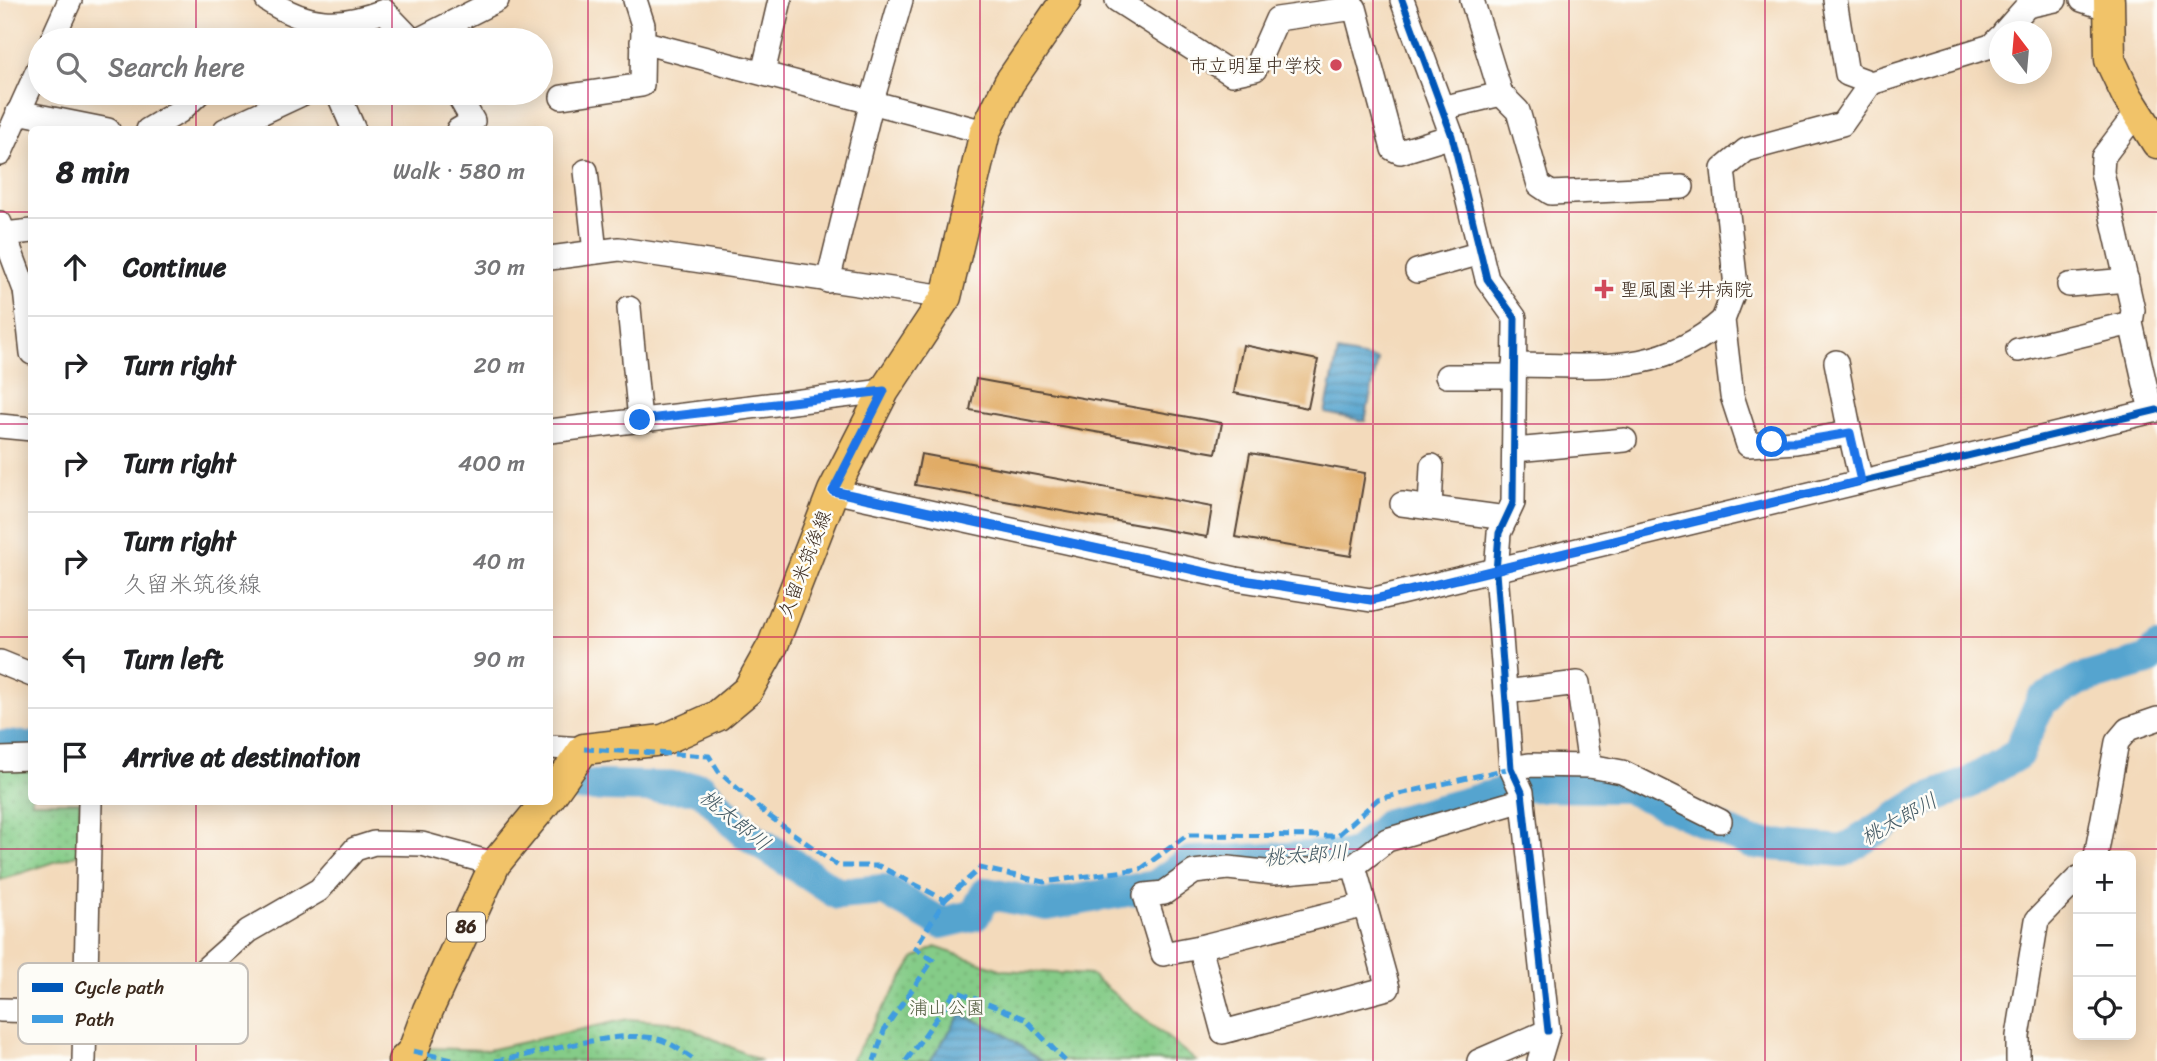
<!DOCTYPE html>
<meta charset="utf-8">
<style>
body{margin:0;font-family:Sriracha,"Klee One",sans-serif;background:#f6f6f6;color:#202124}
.controls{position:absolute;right:21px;bottom:21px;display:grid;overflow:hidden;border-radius:10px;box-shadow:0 4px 18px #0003}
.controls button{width:63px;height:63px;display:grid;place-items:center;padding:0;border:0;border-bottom:2px solid #e0e0e0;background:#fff;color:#202124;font:35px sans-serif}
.compass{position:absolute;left:1989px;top:21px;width:63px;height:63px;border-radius:50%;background:#fff;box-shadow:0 4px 18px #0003;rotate:344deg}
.stop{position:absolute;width:21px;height:21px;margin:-16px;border:5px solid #1a73e8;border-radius:50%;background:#fff}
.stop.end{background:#1a73e8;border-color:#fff;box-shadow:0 2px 7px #0008}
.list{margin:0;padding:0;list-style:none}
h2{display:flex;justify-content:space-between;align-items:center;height:91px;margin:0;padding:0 28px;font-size:30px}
h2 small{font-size:23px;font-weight:400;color:#757577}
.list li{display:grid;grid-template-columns:46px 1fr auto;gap:21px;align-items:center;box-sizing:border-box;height:98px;padding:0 28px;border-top:2px solid #e0e0e0}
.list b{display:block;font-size:26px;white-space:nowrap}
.list p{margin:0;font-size:23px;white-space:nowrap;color:#757577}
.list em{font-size:23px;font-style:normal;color:#757577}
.icon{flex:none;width:38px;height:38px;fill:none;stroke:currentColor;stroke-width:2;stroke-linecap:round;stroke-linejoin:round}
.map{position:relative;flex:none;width:2157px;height:1061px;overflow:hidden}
.search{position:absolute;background:#fff;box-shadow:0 4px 18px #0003;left:28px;top:28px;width:525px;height:77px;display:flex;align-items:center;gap:18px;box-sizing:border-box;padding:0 24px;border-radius:38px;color:#757577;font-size:26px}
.panel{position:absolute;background:#fff;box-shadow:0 4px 18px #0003;left:28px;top:126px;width:525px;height:679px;border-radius:10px}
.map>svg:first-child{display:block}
.park{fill:url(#park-dots);stroke:#607b53;stroke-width:2}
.water{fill:url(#water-rules);stroke:#486776;stroke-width:2}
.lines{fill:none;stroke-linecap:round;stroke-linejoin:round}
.river{stroke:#55a4cf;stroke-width:32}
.building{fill:#e1ac66}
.minor-casing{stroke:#574436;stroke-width:26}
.major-casing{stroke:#574436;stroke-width:33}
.minor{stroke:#fff;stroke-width:23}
.major{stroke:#f1c369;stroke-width:30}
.quiet{stroke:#3f9ce0;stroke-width:5;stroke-dasharray:10 5;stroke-linecap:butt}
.cycleway-casing{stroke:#fdfcf7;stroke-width:11}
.cycleway{stroke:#0057b8;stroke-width:7}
.route{stroke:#1a73e8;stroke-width:9}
.grid{fill:none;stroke:#c2185b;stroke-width:2;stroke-opacity:0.55}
.poi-dot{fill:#d1495b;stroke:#fdfcf7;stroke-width:2.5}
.labels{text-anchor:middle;stroke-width:5;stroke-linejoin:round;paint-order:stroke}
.shield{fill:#fdfcf7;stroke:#75695f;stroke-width:2}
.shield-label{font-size:18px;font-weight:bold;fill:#3b2a1e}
.poi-label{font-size:19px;fill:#3b2a1e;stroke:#fdfcf7;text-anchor:end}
.street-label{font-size:19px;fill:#3b2a1e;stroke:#fdfcf7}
.park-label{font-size:19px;fill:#515b3e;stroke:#fdfcf7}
.water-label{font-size:21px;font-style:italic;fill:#455b65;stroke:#fdfcf7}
.key{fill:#fdfcf7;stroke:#c3bdb6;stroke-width:2}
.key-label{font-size:19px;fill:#3b2a1e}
</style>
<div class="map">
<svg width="2157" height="1061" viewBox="0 0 2157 1061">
<defs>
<pattern id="park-dots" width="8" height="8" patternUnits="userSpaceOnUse" patternTransform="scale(1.75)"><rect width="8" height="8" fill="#85cc88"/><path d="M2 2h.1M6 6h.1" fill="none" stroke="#74af75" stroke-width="1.8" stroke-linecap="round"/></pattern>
<pattern id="water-rules" width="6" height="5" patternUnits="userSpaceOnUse" patternTransform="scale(1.75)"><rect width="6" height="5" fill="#55a4cf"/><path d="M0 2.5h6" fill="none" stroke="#4886a7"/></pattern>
</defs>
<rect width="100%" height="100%" fill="#fdfcf7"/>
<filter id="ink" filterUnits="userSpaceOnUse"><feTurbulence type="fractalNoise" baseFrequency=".0143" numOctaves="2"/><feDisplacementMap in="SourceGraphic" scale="14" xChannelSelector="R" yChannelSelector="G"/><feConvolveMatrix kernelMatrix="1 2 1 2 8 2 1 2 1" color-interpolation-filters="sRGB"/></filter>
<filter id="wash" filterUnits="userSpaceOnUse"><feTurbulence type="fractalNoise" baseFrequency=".00686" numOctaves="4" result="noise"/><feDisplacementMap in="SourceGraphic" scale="28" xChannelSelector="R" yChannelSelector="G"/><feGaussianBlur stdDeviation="1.57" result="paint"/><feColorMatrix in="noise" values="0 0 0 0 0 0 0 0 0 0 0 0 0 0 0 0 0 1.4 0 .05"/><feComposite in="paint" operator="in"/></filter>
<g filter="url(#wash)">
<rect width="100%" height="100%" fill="#f3dabb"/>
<g class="park">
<path d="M31 764 32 802H80L79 854 0 880V765Z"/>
<path d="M935 947 1003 970 1091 975 1196 1061H851L914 959Z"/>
<path d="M628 1019 679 1023 761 1061H414L427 1048 488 1050Z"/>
</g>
<g class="water">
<path d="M1338 352 1378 360 1365 421 1325 413Z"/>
<path d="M961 1014 1002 1032 1041 1061H930Z"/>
</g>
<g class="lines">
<g class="river">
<path d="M0 746 32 747"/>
<path d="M550 785 701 788 744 832 838 894 884 890 941 923 975 915 986 893 1047 905 1155 886 1189 862 1355 855 1389 824 1528 786 1626 787 1751 843 1843 851 1923 801 1969 783 2018 754 2041 701 2079 680 2148 660 2157 649"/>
</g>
</g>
<g id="blocks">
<g class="building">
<path d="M1243 345 1318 360 1308 408 1234 393Z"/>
<path d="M976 379 1222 423 1216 453 970 410Z"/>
<path d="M1250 453 1365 473 1351 556 1235 537Z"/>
<path d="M921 454 1212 507 1207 537 915 485Z"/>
</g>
</g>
</g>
<g filter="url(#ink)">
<use href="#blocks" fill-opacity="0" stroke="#574436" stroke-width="2"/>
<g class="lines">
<g class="minor-casing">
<g id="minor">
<path d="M267 0C308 27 339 28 384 11L412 40"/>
<path d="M1117 0 1232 74 1255 69 1277 19 1355 8 1393 149 1400 152 1452 136"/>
<path d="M1402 0 1452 136 1487 279 1515 318 1513 503 1499 533 1496 572 1511 768 1522 792 1548 1031"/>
<path d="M1835 0 1847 74 1871 83 1991 46 2000 37"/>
<path d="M2082 0 2110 9"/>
<path d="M2004 32 2027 6 2055 0"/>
<path d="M52 40 70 0"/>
<path d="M418 40 497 0"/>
<path d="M642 42 985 132"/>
<path d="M763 73 780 0"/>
<path d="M338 93 354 130"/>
<path d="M457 93 473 121 458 130"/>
<path d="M1501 94 1518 111 1539 185 1551 193 1682 187"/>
<path d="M562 97 642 85 643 25 635 0"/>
<path d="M1442 108 1501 94 1472 0"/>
<path d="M18 112 108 130"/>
<path d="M2137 112 2103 157 2102 172 2133 310 2131 323 2151 411"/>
<path d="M148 130 180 111 199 93"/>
<path d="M225 130 304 93"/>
<path d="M0 154 40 65"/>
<path d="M586 171 595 252"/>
<path d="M0 223 25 290 32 353"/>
<path d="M4 234 32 231"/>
<path d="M550 258 619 249 946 297"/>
<path d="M1417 271 1481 253"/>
<path d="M828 281 872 101 901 0"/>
<path d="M2069 285 2127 280"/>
<path d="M629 308 640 420"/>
<path d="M2018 350 2131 323"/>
<path d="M1836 362 1850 433"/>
<path d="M1514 365C1593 365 1660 377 1723 320"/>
<path d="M1447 376H1514"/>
<path d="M0 426 32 429"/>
<path d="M550 431 884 391"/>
<path d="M1515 450 1625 440"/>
<path d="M1861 481 1850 433 1796 442 1748 445 1732 396 1723 320 1736 286 1723 169 1746 150 1842 124 1871 83"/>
<path d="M833 491 1236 579 1371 600 2157 410"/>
<path d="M1402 504 1506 518"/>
<path d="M1430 508 1432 466"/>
<path d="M0 662 32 675"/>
<path d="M1505 692 1578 683 1590 766 1529 765 1511 768"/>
<path d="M550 747 584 749"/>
<path d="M0 759 32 758"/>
<path d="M1590 766 1622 772 1720 821"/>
<path d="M2096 856 2117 742 2128 729 2157 719"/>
<path d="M1365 905 1200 947 1223 1032 1388 988 1354 866 1387 840 1523 800"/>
<path d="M1200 947 1163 954 1145 895 1164 893 1194 872 1228 868 1274 873 1354 866"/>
<path d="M0 1010 134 1013 185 987 248 931 319 890 355 849 374 843 422 844 495 864"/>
<path d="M84 1061 90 802"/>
<path d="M1479 1061 1548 1031 1539 1061"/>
<path d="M2018 1061V1036L2037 920 2078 878"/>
</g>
</g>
<g class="major-casing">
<g id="major">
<path d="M2109 0 2110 60 2127 96 2157 143"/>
<path d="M550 797 584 749 663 740 717 716 748 690 773 645 833 491 884 391 946 297 985 132 1009 83 1066 0"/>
<path d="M403 1061 413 1051 428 1010 495 864 546 802"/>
</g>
</g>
<use href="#minor" class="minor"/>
<use href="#major" class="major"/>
<g class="quiet">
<path d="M584 749 709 756 719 772 765 813 838 866H879L945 900 915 948 933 960 885 1028 874 1061"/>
<path d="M945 900 980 868 1044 882 1141 869 1187 835 1337 836 1378 799 1511 768"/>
<path d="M413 1051 457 1061"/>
<path d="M495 1061C539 1055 617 1028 658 1039 671 1042 685 1054 696 1061"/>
<path d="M906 1061 956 991 1025 1019 1065 1061"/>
</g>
<g class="cycleway-casing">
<g id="cycleway">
<path d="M1402 0 1452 136 1487 279 1515 318 1513 503 1499 533 1496 572 1511 768 1522 792 1548 1031"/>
<path d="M833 491 1236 579 1371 600 2157 410"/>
</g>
</g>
<use href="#cycleway" class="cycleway"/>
</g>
</g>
<g class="lines" filter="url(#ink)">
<path class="route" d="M640 420 884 391 833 491 1236 579 1371 600 1861 481 1850 433 1796 442H1772"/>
</g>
<path class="grid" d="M196 0V40M392 0V40M588 0V1061M784 0V1061M980 0V1061M1177 0V1061M1373 0V1061M1569 0V1061M1765 0V1061M1961 0V1061M196 93V130M392 93V130M0 212H32M550 212H2157M0 424H32M550 424H2157M0 637H32M550 637H2157M196 802V1061M392 802V1061M0 849H2157"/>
<g class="poi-dot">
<circle cx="1336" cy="65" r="7"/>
<path d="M1600.5 278.5h7v7h7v7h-7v7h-7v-7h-7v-7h7z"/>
</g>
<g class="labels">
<rect class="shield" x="447" y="912.5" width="38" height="29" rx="5"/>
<g class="shield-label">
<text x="466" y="933">86</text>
</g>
<g class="poi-label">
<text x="1322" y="72">市立明星中学校</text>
<text x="1620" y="296" text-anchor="start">聖風園半井病院</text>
</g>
<g class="street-label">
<text transform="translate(804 564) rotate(-69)" y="7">久留米筑後線</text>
</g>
<g class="park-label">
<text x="947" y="1014">浦山公園</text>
</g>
<g class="water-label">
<text transform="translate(1899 819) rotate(-29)" y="7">桃太郎川</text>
<text transform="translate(735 820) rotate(39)" y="7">桃太郎川</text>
<text transform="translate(1306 855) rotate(-4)" y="7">桃太郎川</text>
</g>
</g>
<rect x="18" y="963" width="230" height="81" rx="10" class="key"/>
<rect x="32" y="983" width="31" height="9" fill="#0057b8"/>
<rect x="32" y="1015" width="31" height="8" fill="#3f9ce0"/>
<g class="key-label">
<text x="75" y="994">Cycle path</text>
<text x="75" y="1026">Path</text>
</g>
</svg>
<div class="controls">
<button>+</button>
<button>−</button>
<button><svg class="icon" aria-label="locate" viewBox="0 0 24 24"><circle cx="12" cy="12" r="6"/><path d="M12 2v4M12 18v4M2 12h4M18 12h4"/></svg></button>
</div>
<svg class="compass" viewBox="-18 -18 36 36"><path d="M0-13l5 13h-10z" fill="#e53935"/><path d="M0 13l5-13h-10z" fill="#757577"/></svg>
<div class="stop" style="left:1772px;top:442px"></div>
<div class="stop end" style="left:640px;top:420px"></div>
<div class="search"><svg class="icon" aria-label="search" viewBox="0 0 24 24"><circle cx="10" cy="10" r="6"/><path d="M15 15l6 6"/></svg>Search here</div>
<section class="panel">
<h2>8 min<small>Walk · 580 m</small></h2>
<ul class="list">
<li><svg class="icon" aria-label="ahead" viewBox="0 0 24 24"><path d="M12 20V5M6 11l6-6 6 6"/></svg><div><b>Continue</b></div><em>30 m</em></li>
<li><svg class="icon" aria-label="right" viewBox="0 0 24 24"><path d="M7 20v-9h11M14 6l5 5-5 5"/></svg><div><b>Turn right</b></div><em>20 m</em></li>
<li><svg class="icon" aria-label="right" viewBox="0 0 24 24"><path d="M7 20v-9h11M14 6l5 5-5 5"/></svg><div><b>Turn right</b></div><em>400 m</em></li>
<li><svg class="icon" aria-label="right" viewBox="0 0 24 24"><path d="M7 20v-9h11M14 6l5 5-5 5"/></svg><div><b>Turn right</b><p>久留米筑後線</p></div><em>40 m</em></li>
<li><svg class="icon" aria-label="left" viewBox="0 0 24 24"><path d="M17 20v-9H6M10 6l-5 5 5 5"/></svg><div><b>Turn left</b></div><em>90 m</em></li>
<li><svg class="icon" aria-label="arrive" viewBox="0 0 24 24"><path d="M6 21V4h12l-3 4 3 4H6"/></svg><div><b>Arrive at destination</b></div></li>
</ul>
</section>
</div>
